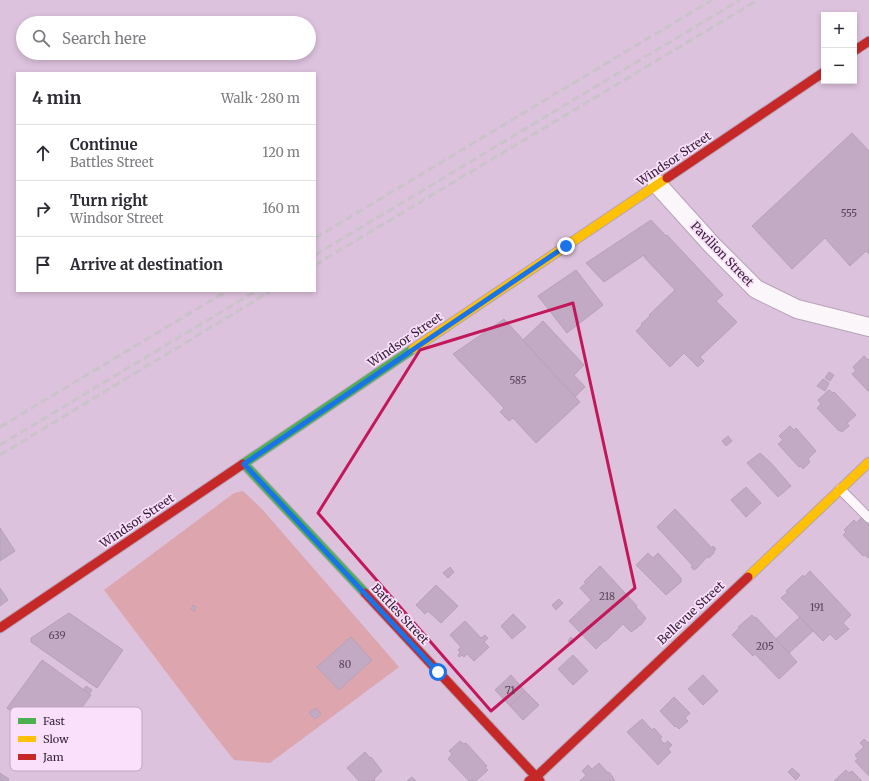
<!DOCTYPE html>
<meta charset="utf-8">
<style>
body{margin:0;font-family:Merriweather,serif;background:#f7f7f7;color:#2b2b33}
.controls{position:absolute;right:12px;top:12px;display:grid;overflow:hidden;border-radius:0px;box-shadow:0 2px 6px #0003}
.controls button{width:36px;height:36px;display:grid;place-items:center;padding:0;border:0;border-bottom:1px solid #e1e1e2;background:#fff;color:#2b2b33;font:20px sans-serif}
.stop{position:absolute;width:12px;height:12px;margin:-9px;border:3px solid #1a73e8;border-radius:50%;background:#fff}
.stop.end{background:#1a73e8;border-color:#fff;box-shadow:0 1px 4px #0008}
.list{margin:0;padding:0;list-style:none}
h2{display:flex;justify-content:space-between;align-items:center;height:52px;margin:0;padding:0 16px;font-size:17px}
h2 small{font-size:13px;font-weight:400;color:#7c7c81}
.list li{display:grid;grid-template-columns:26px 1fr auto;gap:12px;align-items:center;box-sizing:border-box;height:56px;padding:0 16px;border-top:1px solid #e1e1e2}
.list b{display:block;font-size:15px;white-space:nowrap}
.list p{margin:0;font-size:13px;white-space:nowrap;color:#7c7c81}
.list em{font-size:13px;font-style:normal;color:#7c7c81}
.icon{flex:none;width:22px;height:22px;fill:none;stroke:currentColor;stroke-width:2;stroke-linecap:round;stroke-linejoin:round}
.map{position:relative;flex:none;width:869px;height:781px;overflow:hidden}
.search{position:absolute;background:#fff;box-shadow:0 2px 6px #0003;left:16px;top:16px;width:300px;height:44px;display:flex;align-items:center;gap:10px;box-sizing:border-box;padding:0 14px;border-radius:22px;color:#7c7c81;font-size:15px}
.panel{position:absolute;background:#fff;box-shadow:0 2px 6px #0003;left:16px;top:72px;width:300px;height:220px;border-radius:0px}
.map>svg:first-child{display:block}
.garden{fill:#dda5ae}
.building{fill:#c3aac4;stroke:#b6a1b7}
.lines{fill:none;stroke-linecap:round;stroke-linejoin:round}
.lane-casing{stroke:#b7a2b8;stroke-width:11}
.street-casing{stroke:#b7a2b8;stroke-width:20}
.fast-casing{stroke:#b7a2b8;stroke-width:11}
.slow-casing{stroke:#b7a2b8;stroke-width:11}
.jam-casing{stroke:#b7a2b8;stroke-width:11}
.lane{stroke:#faf6fa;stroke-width:9}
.street{stroke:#faf6fa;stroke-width:18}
.fast{stroke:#4caf50;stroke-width:9}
.slow{stroke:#ffc107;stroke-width:9}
.jam{stroke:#c62828;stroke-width:9}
.rail{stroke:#cac3ca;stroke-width:3;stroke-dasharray:8 4;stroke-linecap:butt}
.route{stroke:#1a73e8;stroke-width:5}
.marked{fill:none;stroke:#c2185b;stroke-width:3;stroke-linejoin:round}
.labels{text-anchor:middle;stroke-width:3.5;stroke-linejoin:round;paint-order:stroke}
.number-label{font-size:10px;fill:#58435a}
.street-label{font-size:12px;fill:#321e33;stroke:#fbe0fc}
.key{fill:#fbe0fc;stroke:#bfa6c0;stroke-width:1}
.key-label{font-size:11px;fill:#321e33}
</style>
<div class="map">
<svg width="869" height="781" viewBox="0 0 869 781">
<rect width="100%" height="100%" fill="#ddc2de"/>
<path class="garden" d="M243 491 262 509 399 667 270 763 234 760 207 726 104 590 234 493Z"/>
<g class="building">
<path d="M852 133 869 151V254L866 251 850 266 825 238 792 269 752 226Z"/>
<path d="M651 220 666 236 667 235 723 295 716 301 737 322 700 357 704 361 698 367 684 353 670 367 636 331 642 325 641 324 650 316 649 315 675 290 644 257 646 256 644 255 604 282 586 263Z"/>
<path d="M576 270 603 305 567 333 538 296Z"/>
<path d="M504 319 580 402 536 443 513 418 509 421 500 412 504 408 453 354Z"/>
<path d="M543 321 584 365 574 375 585 387 575 397 523 340Z"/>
<path d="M864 356 868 360 869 359V392L852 374 856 371 853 367Z"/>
<path d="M829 372 834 375 830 381 825 378Z"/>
<path d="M823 379 829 383 825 391 817 386Z"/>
<path d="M829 390 833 393 834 392 856 415 847 423 849 426 842 432 839 430V431L817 408 821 404 818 400Z"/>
<path d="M790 426 794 430 796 428 816 451 808 459 810 462 803 469 801 466 799 467 778 444 783 440 779 436Z"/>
<path d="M728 436 732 441 726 446 722 441Z"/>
<path d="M760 453 771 463 791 486 778 497 747 463Z"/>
<path d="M746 487 761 503 746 517 731 500Z"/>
<path d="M675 509 712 548 713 546 716 549 714 551V553L709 558 707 557 697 568 694 570 691 567 693 566 657 527Z"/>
<path d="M862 517 869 525V557L868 558 865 555 863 556 843 535 846 532 844 530 854 520 856 523Z"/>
<path d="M0 528 15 551 0 561Z"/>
<path d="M648 553 653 558 658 553 681 578V582L666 595 636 565Z"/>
<path d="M600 566 637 606 636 607 646 618 641 625H639L638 627 631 632 623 624 606 641H604L596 649 569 621 591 600 580 588 586 583 584 582Z"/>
<path d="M450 567 454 572 448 578 443 573Z"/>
<path d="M810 571 851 615 843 623 849 629 836 640 830 634 823 641 781 598 788 592 786 591 803 575 804 577Z"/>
<path d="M436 585 458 606 441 623 428 611 425 614 416 605Z"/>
<path d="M0 588 8 600 0 606Z"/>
<path d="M559 599 563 603 556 610 552 605Z"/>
<path d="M193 605 196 607 194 611 191 609Z"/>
<path d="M69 613 123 650 97 688 31 642V638Z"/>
<path d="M513 614 526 627 512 639 501 626Z"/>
<path d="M752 615 755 618 756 617 797 662 779 679 755 654 753 656 732 635 739 628 738 627Z"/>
<path d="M800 617 813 631 789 653 776 639Z"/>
<path d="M465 621 481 638 485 635 488 638 484 642 489 647 474 661 467 654 464 657 462 655 459 657 458 655 460 652 458 650 461 647 450 635Z"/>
<path d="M351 637 372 660 339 690 317 667Z"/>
<path d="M571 637 575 641 571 645 568 641Z"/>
<path d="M573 655 588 671 573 685 558 669Z"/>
<path d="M42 660 91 695 56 743 7 708Z"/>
<path d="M511 675 525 691 510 706 495 690Z"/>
<path d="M703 675 718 691 703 705 688 689Z"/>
<path d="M86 686 92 690 90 693 84 689Z"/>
<path d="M525 691 539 705 523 720 510 706Z"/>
<path d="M674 697 690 713 685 718 688 721 679 729 676 726 675 727 660 711Z"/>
<path d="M316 708 321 714 315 719 309 713Z"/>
<path d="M642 719 652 730 654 728 662 737 660 739 664 744 668 741 672 745 668 749 671 752 658 765 627 732Z"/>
<path d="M864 739 868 743 869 742V776L855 761 858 759 855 755 864 747 860 743Z"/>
<path d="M460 741 464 744 466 743 487 766 485 768 488 770 476 781H469L448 759 452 754 449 751Z"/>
<path d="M365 752 370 758 371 757 382 771 374 779 375 781H359L347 768Z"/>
<path d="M599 763 607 772 610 773 615 781H580L586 775 582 771 588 765 592 769Z"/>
<path d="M792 768 800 775 796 780 788 772Z"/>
<path d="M846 770 849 773 852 771 862 781H834Z"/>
<path d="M0 773 9 779 8 781H0Z"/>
<path d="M412 777 416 781H407Z"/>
</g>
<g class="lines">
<g class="lane-casing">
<path id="lane" d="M840 489 869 518"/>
</g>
<g class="street-casing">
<path id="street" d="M657 184 712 245 756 289 797 309 869 327"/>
</g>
<g class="fast-casing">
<g id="fast">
<path d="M243 464 413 349"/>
<path d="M244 464 365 593"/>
</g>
</g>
<g class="slow-casing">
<g id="slow">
<path d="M413 349 667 178"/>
<path d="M748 577 869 462"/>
</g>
</g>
<g class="jam-casing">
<g id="jam">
<path d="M854 51 869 41"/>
<path d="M667 178 824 72"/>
<path d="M365 593 540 781"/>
<path d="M0 628 243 464"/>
<path d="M529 781 536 777 748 577"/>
</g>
</g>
<use href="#lane" class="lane"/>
<use href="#street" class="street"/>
<use href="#fast" class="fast"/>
<use href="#slow" class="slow"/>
<use href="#jam" class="jam"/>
<g class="rail">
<path d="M315 238 712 0"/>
<path d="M315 255 740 0"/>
<path d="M315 265 758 0"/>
<path d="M0 427 227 291"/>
<path d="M0 445 256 291"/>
<path d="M0 455 271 291"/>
</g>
</g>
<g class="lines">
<path class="route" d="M438 672 244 464 566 246"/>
</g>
<path class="marked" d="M573 303 635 588 491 711 318 513 420 350Z"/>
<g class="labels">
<g class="number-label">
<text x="849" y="217">555</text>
<text x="518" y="384">585</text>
<text x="607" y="600">218</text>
<text x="817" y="611">191</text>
<text x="57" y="639">639</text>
<text x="765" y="650">205</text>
<text x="345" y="668">80</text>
<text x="510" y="694">71</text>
</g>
<g class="street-label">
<text transform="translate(674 159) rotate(-34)" y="4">Windsor Street</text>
<text transform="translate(722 254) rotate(46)" y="4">Pavilion Street</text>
<text transform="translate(405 340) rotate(-34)" y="4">Windsor Street</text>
<text transform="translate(137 521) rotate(-34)" y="4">Windsor Street</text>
<text transform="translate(691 613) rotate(-43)" y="4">Bellevue Street</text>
<text transform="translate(400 614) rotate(47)" y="4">Battles Street</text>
</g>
</g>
<rect x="10" y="707" width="132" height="64" rx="6" class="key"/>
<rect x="18" y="718" width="18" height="6" fill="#4caf50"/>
<rect x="18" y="736" width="18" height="6" fill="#ffc107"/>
<rect x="18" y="754" width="18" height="6" fill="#c62828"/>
<g class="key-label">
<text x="43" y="725">Fast</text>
<text x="43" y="743">Slow</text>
<text x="43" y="761">Jam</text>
</g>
</svg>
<div class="controls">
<button>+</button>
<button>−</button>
</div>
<div class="stop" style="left:438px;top:672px"></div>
<div class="stop end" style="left:566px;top:246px"></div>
<div class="search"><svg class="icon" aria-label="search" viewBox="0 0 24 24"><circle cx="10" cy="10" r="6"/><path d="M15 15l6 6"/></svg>Search here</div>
<section class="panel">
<h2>4 min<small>Walk · 280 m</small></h2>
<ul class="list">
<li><svg class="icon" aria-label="ahead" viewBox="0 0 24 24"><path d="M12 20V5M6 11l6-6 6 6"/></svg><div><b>Continue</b><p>Battles Street</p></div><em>120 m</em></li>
<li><svg class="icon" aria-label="right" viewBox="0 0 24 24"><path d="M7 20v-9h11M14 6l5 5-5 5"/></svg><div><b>Turn right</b><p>Windsor Street</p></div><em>160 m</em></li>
<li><svg class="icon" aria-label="arrive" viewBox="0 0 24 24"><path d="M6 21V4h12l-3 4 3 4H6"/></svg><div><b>Arrive at destination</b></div></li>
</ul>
</section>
</div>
